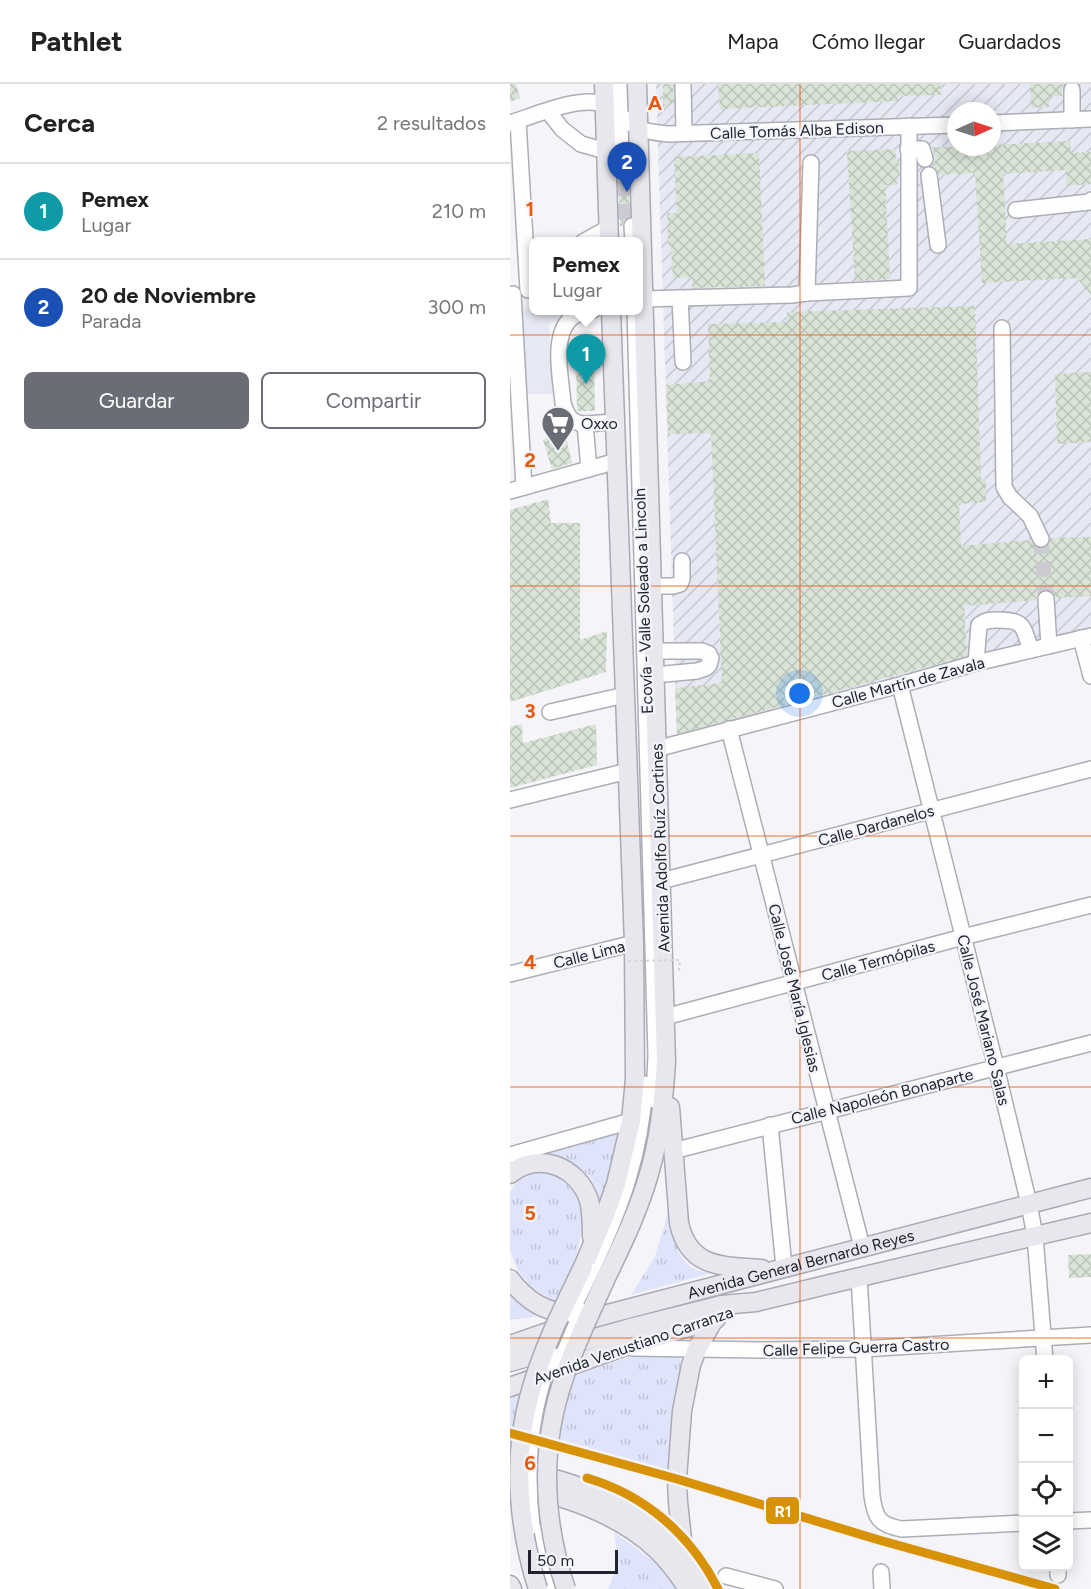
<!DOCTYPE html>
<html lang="es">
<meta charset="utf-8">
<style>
body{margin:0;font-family:Figtree,sans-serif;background:#f2f2f2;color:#222}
.controls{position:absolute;right:18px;bottom:18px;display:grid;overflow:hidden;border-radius:9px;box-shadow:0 3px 15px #0003}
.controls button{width:54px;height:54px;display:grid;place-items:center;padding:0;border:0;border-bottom:2px solid #e0e0e0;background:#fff;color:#222;font:30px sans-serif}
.compass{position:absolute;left:437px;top:18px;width:54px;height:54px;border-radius:50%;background:#fff;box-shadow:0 3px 15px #0003;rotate:87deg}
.scale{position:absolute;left:18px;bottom:15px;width:90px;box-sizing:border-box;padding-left:6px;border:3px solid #21242f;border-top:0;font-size:16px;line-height:21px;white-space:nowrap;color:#21242f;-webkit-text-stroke:4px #f3f4fb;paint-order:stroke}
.you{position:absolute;left:290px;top:610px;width:21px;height:21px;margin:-15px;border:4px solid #fff;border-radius:50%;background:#1a73e8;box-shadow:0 0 0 9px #1a73e833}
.badge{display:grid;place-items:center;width:39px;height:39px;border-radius:50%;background:#6b6d76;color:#fff;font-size:20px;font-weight:700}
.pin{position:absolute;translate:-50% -50px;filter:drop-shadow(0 2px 3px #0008)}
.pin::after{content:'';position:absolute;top:32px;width:21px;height:18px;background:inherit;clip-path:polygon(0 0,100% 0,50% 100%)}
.popup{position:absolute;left:19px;top:153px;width:114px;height:78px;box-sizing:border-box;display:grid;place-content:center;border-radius:9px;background:#fff;filter:drop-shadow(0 2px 4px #0005);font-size:20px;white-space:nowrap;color:#767676}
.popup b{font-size:22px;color:#222}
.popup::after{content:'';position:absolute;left:50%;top:100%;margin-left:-12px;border:12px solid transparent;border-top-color:#fff}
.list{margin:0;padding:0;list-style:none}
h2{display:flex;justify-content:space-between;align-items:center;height:78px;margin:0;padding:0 24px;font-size:26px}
h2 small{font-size:20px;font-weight:400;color:#767676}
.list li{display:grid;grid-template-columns:39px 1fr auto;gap:18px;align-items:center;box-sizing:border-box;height:96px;padding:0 24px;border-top:2px solid #e0e0e0}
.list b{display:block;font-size:22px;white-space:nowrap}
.list p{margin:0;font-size:20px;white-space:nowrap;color:#767676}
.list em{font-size:20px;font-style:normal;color:#767676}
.actions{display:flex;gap:12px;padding:18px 24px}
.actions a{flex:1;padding:14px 0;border:2px solid #6b6d76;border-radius:9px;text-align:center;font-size:21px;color:#6b6d76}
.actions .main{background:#6b6d76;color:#fff}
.icon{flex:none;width:33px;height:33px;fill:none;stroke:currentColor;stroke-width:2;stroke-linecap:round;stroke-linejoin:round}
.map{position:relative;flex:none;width:581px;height:1505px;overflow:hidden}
header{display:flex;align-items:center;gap:36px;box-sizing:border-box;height:84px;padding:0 30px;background:#fff;border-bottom:2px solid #e0e0e0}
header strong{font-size:28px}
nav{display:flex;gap:33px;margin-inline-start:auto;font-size:21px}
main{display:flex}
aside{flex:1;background:#fff}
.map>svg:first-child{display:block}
.built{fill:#e6e8f3}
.industrial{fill:url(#industrial-furrows);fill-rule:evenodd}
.grass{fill:url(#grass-tufts)}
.building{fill:url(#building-cross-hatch)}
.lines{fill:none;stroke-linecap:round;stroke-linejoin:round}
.minor-tunnel{stroke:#cbcbd1;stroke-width:15;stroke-dasharray:15 8;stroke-linecap:butt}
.minor-casing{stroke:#acaeb5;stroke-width:18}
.major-casing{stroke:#a9aab5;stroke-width:21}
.path{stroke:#d5d6d7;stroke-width:2;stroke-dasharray:3 3;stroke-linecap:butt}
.minor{stroke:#fefefe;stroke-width:15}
.major{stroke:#e7e7ed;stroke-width:18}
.minor-bridge-casing{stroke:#acaeb5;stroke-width:18;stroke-linecap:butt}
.major-bridge-casing{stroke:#a9aab5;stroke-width:21;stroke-linecap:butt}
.path-bridge{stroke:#d5d6d7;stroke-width:2;stroke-dasharray:3 3;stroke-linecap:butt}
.minor-bridge{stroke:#fefefe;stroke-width:15}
.major-bridge{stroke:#e7e7ed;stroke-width:18}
.rail-1-casing{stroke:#f3f4fb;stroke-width:14}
.rail-1{stroke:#d79207;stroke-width:9}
.grid{fill:none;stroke:#e8590c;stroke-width:1.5;stroke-opacity:0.55}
.labels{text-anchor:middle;stroke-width:4.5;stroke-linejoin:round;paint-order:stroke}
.street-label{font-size:16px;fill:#21242f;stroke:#f3f4fb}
.poi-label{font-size:16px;fill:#21242f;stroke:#f3f4fb;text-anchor:start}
.grid-label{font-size:20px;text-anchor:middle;font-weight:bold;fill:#e8590c;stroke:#f3f4fb;stroke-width:4.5;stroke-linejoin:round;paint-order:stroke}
.line-badge{stroke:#f3f4fb;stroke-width:2}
.badge-label{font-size:16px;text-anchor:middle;font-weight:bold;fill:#fff}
</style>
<header>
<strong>Pathlet</strong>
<nav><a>Mapa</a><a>Cómo llegar</a><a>Guardados</a></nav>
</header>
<main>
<aside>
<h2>Cerca<small>2 resultados</small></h2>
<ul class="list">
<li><span class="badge" style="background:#0f9aa8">1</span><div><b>Pemex</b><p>Lugar</p></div><em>210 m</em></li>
<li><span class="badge" style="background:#1a4fb4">2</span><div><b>20 de Noviembre</b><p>Parada</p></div><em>300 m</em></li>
</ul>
<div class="actions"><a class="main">Guardar</a><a>Compartir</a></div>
</aside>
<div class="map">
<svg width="581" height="1505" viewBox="0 0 581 1505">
<defs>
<pattern id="industrial-furrows" width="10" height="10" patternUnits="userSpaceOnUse" patternTransform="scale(1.5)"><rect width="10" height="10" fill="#e6e8f3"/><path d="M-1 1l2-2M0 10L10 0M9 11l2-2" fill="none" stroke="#c5c7d1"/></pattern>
<pattern id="grass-tufts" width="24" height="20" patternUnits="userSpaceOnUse" patternTransform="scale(1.5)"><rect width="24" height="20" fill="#e0e4fb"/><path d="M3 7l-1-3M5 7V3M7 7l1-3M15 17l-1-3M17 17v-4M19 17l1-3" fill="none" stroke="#c0c3d7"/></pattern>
<pattern id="building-cross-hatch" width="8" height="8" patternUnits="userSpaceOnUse" patternTransform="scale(1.5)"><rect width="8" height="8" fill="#d9e4d7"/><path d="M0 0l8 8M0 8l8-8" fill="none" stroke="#bac3b9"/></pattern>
</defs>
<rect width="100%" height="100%" fill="#f5f5f9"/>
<path class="built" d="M23 222V226L57 227V234L39 240 43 310H13L8 227Z"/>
<path class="industrial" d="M146 0H581V550L167 655ZM446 27H482V63H446Z"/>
<g class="grass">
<path d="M109 1050 91 1123C89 1116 88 1107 84 1100 74 1080 52 1075 32 1070Z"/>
<path d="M26 1088 47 1090 64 1099C66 1107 70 1115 71 1122 76 1157 61 1188 46 1218L21 1203 8 1187 0 1167V1109L6 1098Z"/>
<path d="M160 1111C162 1135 160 1175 187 1186 192 1188 201 1188 206 1188L121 1211 145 1172 155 1140Z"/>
<path d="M0 1204 8 1214 29 1232 0 1236Z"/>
<path d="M146 1270H171L160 1388 0 1344V1312L119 1273Z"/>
<path d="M104 1448 146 1479 170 1505H98C108 1481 108 1474 104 1448Z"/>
</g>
<g class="building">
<path d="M0 0H6L10 14 0 18Z"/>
<path d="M153 0H163L164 18 153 23Z"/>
<path d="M208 0H430L431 11 387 12 388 17 210 25Z"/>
<path d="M520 0H552V12L539 13V23L521 24Z"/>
<path d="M560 57 561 69 581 68V100L557 102 556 86 493 90 497 160 581 155V211L567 194 472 199 465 89 429 91 426 85 422 82 425 77 422 63H482V61Z"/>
<path d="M385 65 386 76 389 75V92H387V101H375L380 195 345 197 337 67Z"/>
<path d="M249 69 255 202 182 204V193L163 194 161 162H158L157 129H167L164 73Z"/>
<path d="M118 80 120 133 114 137 112 142H110L108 83 112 84Z"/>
<path d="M465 222 471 395H476V418L449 420 451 462 521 456 525 463 531 465 539 461 540 454 581 453V512L546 514 541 507 535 505 528 510 526 516 454 522 457 572 167 650 165 604 212 599 201 349 158 350 156 301 200 297 198 240 277 238V228Z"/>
<path d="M84 272 85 327H67L66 273Z"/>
<path d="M581 288V358L547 360 545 290Z"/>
<path d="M55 348 62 379 42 385 33 356Z"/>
<path d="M38 415 41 439H70V556L97 547 96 588 0 618V426Z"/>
<path d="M12 640 13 659 86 640 87 681 0 704V643Z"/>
<path d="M581 1170V1193L559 1194 558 1171Z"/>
</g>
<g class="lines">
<g class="minor-tunnel">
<path d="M111 74 114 142"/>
<path d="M531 455 536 515"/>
</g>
<g class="minor-casing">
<g id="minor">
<path d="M109 0 111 74"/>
<path d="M173 0 174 49"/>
<path d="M562 6V36"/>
<path d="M38 27 52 45 71 60 96 67"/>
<path d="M8 37 18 206"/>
<path d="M0 39C24 32 72 10 95 21 108 28 118 39 130 45 139 48 149 49 158 50L446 41"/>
<path d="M482 39 581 35"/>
<path d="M398 65H412L415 75"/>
<path d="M419 91 428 161"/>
<path d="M506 126 579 118 581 116"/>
<path d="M122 142 123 158"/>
<path d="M73 158 98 144"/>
<path d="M297 209 399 204V42"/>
<path d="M3 210 14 403"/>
<path d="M170 214 173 278"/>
<path d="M133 215 282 211 297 209 301 79"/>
<path d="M125 226 146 971 144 1016"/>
<path d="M492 244 494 403 500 413 520 432 531 455"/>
<path d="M75 340C61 339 57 332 53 319 51 294 40 248 64 232 70 229 76 228 83 226"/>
<path d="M79 385 75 340 105 338"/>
<path d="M0 407 107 377"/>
<path d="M141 502H163L170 500 172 495V477"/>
<path d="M536 515 539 562"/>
<path d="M571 554 581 592"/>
<path d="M144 567H192L199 570 201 574 199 581 196 584 187 587 144 591"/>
<path d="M466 579 469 541C476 536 480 536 487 536 516 536 512 542 521 566"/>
<path d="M390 601 486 983 519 1120 525 1152 535 1276"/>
<path d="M40 628 115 611"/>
<path d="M219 645 352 1163"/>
<path d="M146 665 390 601 466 579 581 552"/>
<path d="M0 716 118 687"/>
<path d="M151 797 581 685"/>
<path d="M0 890 124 859"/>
<path d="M155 933 453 853 581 821"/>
<path d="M260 1041 274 1183"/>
<path d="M163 1067 581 959"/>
<path d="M0 1071 121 1037"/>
<path d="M81 1187C111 1124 131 1070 135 1000"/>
<path d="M349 1193 362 1412C365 1434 369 1441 392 1445L514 1439"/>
<path d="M122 1264 252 1266 352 1265 581 1251"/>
<path d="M29 1419C31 1448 36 1477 45 1505"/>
<path d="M558 1437 581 1436"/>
<path d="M548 1482V1491"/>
<path d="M371 1488 372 1505"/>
<path d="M216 1492 265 1505"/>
</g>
</g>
<g class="major-casing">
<g id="major">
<path d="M94 0 99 158"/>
<path d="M160 1023 169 1139C179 1185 213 1182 252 1185"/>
<path d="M0 1090C29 1067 67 1082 79 1116 82 1128 82 1141 82 1153"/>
<path d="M73 1183 95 1131 106 1100 121 1037 125 995 124 859 101 226"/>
<path d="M0 1195C16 1217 37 1230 65 1230"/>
<path d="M95 1196C114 1157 133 1117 143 1075 151 1043 154 1010 156 978L127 0"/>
<path id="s1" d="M0 1261 49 1244 94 1231 581 1104"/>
<path d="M0 1278 124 1243 212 1221 246 1218 320 1200 581 1139"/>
<path d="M0 1303 110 1264 206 1235"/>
<path d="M0 1382C26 1391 55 1396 80 1407 127 1427 170 1460 195 1505"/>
<path d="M0 1398C52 1413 106 1427 146 1465 159 1477 169 1491 178 1505"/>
<path d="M174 1474 168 1418 167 1395 172 1327 181 1281 187 1265 212 1221"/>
<path d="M0 1501 2 1505"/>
</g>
</g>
<path class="path" d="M169 887 170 876"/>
<use href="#minor" class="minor"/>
<use href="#major" class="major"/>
<g class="minor-bridge-casing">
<g id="minor-bridge">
<path d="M60 1230 81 1187"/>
<path d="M46 1288 72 1227"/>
<path d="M22 1442C15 1384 20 1325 42 1271"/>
</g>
</g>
<g class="major-bridge-casing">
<g id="major-bridge">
<path d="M28 1505C8 1443 2 1374 20 1310 32 1266 53 1224 73 1183"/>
<path d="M56 1505C37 1449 31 1387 44 1329 54 1283 76 1239 95 1196"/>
</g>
</g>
<path class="path-bridge" d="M118 877 170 876"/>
<use href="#minor-bridge" class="minor-bridge"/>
<use href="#major-bridge" class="major-bridge"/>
<g class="rail-1-casing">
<g id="rail-1">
<path d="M0 1349 167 1395 369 1456 545 1505"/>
<path d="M77 1394C135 1411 181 1451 208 1505"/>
</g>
</g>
<use href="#rail-1" class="rail-1"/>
</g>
<path class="grid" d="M290 0V1505M0 251H581M0 502H581M0 752H581M0 1003H581M0 1254H581"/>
<defs>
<g id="supermarket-pin" transform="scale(1.725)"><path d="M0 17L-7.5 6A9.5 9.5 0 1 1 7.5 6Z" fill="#6b6d76" stroke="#f3f4fb"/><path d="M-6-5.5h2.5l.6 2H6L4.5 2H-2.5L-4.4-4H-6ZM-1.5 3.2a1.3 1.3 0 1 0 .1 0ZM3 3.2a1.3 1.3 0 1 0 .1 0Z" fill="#fff"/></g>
</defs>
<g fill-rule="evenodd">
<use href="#supermarket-pin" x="48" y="339"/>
</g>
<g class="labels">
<g class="street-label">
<text transform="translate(287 46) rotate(-2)" y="6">Calle Tomás Alba Edison</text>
<text transform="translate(133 517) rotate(-92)" y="6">Ecovía - Valle Soleado a Lincoln</text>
<text transform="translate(398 598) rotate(-15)" y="6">Calle Martín de Zavala</text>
<text transform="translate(366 741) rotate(-15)" y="6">Calle Dardanelos</text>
<text transform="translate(150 764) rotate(-92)" y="6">Avenida Adolfo Ruíz Cortines</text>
<text transform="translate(79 870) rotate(-14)" y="6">Calle Lima</text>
<text transform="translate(368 876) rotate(-15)" y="6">Calle Termópilas</text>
<text transform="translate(285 904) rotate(76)" y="6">Calle José María Iglesias</text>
<text transform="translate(474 936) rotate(76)" y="6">Calle José Mariano Salas</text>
<text transform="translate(372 1012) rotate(-14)" y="6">Calle Napoleón Bonaparte</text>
<text dy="6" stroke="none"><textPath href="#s1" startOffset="302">Avenida General Bernardo Reyes</textPath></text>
<text transform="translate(123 1261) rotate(-19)" y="6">Avenida Venustiano Carranza</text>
<text transform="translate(346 1263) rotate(-2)" y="6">Calle Felipe Guerra Castro</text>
</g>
<g class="poi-label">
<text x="71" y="345">Oxxo</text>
</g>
</g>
<g class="grid-label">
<text x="145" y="26">A</text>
<text x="20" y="132">1</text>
<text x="20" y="383">2</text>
<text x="20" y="634">3</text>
<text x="20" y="885">4</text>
<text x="20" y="1136">5</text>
<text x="20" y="1386">6</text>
</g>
<rect class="line-badge" x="255" y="1412" width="35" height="29" rx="6" fill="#d79207"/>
<g class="badge-label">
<text x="273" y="1433">R1</text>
</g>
</svg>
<div class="controls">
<button>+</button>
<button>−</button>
<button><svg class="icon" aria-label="locate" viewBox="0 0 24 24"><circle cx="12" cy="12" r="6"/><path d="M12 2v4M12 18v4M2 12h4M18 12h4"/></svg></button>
<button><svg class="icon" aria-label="layers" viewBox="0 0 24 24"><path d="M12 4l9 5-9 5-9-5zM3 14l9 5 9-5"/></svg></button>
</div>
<svg class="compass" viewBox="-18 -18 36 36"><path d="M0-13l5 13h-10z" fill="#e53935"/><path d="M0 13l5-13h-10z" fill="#767676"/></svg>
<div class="scale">50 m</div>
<div class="you"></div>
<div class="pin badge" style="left:76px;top:300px;background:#0f9aa8">1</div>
<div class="popup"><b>Pemex</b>Lugar</div>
<div class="pin badge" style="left:117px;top:108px;background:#1a4fb4">2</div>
</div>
</main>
